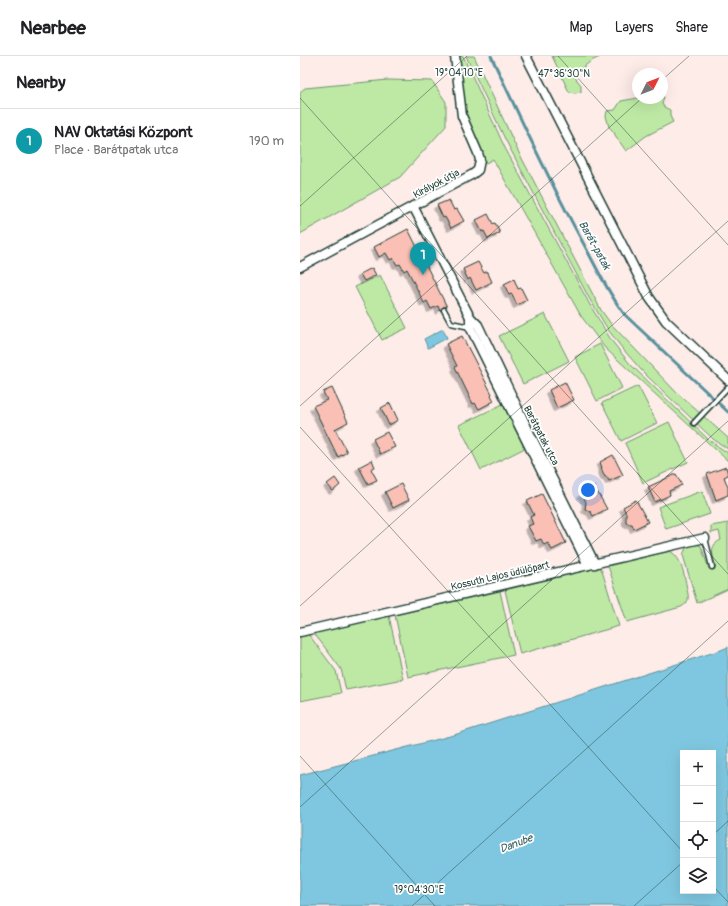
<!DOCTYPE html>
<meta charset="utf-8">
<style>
body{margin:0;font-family:Pangolin,sans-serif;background:#f6f6f6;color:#202124}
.controls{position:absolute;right:12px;bottom:12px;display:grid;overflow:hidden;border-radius:0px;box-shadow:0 4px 16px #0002}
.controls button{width:36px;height:36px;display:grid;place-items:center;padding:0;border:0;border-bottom:1px solid #e0e0e0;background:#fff;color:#202124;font:20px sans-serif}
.compass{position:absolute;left:332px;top:12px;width:36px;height:36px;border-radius:50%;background:#fff;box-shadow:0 4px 16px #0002;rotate:48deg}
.you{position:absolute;left:288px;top:434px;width:14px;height:14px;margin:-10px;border:3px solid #fff;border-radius:50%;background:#1a73e8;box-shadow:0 0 0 6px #1a73e833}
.badge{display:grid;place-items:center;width:26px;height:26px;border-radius:50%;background:#111827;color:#fff;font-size:13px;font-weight:700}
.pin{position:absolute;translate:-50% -33px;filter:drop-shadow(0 1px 2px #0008)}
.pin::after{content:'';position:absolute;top:21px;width:14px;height:12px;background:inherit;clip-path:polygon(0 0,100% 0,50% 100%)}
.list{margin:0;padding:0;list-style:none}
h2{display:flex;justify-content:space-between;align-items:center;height:52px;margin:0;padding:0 16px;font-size:17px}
h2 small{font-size:13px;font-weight:400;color:#757577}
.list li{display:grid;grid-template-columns:26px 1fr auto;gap:12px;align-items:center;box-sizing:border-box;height:64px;padding:0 16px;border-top:1px solid #e0e0e0}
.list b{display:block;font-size:15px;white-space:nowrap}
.list p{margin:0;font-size:13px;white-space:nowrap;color:#757577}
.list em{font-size:13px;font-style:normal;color:#757577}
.icon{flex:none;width:22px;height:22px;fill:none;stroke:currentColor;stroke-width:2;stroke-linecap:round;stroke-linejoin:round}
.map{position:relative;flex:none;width:428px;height:850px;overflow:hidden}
header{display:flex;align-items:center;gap:24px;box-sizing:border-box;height:56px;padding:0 20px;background:#fff;border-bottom:1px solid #e0e0e0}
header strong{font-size:19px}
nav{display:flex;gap:22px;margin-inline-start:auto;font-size:14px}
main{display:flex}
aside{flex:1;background:#fff}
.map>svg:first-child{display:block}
.green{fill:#bee9a5;stroke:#6e936c}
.water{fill:#7fc7e0;stroke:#59909b;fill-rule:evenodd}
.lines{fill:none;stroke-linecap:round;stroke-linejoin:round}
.stream{stroke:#59909b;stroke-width:3}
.building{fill:#fbc0b5;stroke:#1f3d34;filter:url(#shadow)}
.lane-casing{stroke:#1f3d34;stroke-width:7}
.street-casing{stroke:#1f3d34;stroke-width:11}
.lane{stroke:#fff;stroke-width:4}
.street{stroke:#fff;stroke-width:8}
.ticks{fill:none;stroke:#1f3d34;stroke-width:1;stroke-opacity:0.45}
.labels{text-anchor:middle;stroke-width:3.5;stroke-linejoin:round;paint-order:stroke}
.street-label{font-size:10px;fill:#1f3d34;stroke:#fff}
.water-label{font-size:11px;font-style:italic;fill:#37605f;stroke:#fff}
.ticks-label{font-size:10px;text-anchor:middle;fill:#1f3d34;stroke:#fff;stroke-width:3.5;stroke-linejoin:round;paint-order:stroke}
</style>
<header>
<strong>Nearbee</strong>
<nav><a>Map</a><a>Layers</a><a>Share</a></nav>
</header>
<main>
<aside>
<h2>Nearby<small></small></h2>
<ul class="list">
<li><span class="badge" style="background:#0f9aa8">1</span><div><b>NAV Oktatási Központ</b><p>Place · Barátpatak utca</p></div><em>190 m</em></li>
</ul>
</aside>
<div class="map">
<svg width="428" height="850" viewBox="0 0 428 850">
<defs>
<filter id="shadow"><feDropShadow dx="-3.5" dy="3.5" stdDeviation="0" flood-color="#0004"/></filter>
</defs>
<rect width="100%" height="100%" fill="#feece9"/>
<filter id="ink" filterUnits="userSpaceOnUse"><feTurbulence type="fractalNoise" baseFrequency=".025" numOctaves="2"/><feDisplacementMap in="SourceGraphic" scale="8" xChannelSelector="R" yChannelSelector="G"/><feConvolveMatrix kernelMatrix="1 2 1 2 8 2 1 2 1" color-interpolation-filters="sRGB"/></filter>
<g filter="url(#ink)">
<g class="green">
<path d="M157 0H163L205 92 290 249 311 284 330 308 410 385 428 397V405L305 292 281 260 193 103 186 107 183 106 165 63Z"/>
<path d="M166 0H174L217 93 301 254 311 268 376 336 428 382V393L413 383 343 316 322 292 309 275 289 242 205 83Z"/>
<path d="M252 0H302L291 5 273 19 281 29V36L275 37 269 36Z"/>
<path d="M88 24 132 25 146 46V70L100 121 0 178V36L5 32Z"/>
<path d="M362 39 364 41 362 48 364 51 370 54V60L373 66 346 80 326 95 315 79 314 76 309 71 306 60 307 55 315 54 321 45 338 42H362Z"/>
<path d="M80 219 107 272 82 284 55 231Z"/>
<path d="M245 258 269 305 223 328 199 280Z"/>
<path d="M300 288 322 332 297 345 275 301Z"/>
<path d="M338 330 357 367 321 385 302 347Z"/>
<path d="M203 348 225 392 181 414 159 369Z"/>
<path d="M369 366 388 406 343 427 325 387Z"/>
<path d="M402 435 410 458 366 473 358 451Z"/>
<path d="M428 467V533L397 547 383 499 386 492 394 487 401 490 409 513 416 511C413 499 408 490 421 484L419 475 411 477V470Z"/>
<path d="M370 495C383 502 385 524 388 538 389 544 387 548 381 551L327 566 308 510Z"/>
<path d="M299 511 302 515 319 570 220 598 205 534Z"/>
<path d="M200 535 214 599 108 621 95 559Z"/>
<path d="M89 560 103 623 46 634 41 613 14 577Z"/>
<path d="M9 579 36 615 41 637 0 645V581Z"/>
</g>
<g class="water">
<path d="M143 273 147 282 128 292 124 283Z"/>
<path d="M428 591V850H0V719L154 679 421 594ZM383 697H413V835H383Z"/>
</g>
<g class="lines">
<path class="stream" d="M191 0C220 61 248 123 281 183 295 208 307 236 325 259L428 356"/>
</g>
<g class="building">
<path d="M149 144 154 154 157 153 164 165 151 172 145 161 143 162 137 149Z"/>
<path d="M188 158 193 168 195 167 200 177 188 183 184 175 182 176 176 164Z"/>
<path d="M108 173 147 251H143L140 255 138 250 131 253 127 245 124 247 107 213 104 215 100 208 97 209 93 202 90 204 86 197 79 201 74 191Z"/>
<path d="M178 206 184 217 187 215 192 226 176 234 170 222 168 224 163 213Z"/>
<path d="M72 212 76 219 64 225 60 218Z"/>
<path d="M214 223 218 233 221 232 227 244 217 249 212 238 209 239 204 228Z"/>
<path d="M162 280 192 338 191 339 194 345 179 353 175 347 173 348 155 311 157 310 146 288Z"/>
<path d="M265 326 274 344 257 352 249 334Z"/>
<path d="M32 332 48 366 35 373 47 396 38 401 13 350 27 344 23 336Z"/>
<path d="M90 347 98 364 89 369 81 352Z"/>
<path d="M87 376 95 391 80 398 73 383Z"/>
<path d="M313 399 323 419 309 425 307 421H305L301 412H302L300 406Z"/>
<path d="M72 404 75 411 71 413 77 424 68 428 59 411Z"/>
<path d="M426 411 428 419 424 421 428 431V439L416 444 407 418Z"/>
<path d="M376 418 382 429 369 435 370 439 355 446 348 431Z"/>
<path d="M35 422 40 429 33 435 27 428Z"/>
<path d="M101 428 109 444 93 452 85 436Z"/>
<path d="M294 430 307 453 293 460 291 456 285 453 286 446 281 438Z"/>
<path d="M242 438 266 487 252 494 248 487 244 489 241 483 236 485 228 470 233 468 230 461 234 459 227 445Z"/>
<path d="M336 444 348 466 334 473 332 468H329L326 466V457L323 451Z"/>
</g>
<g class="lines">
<g class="lane-casing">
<g id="lane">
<path d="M144 254 151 267 170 271"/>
<path d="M394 367 428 331"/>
<path d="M405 482 412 511"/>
</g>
</g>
<g class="street-casing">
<g id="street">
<path d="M226 0 349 241 366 265 428 324"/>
<path d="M113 150 170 261 178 269 230 378 295 508"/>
<path d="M0 211 35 192 173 118 178 114 180 104 178 97 162 60 155 0"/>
<path d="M170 261V271L288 509"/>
<path d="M0 576 405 482"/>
</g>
</g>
<use href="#lane" class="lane"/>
<use href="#street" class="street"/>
</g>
</g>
<path class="ticks" d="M258 0 428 189M362 24 389 0M0 42 428 518M0 150 167 0M0 350 342 42M0 371 383 796M0 550 428 165M0 700 135 850M0 751 428 365M413 779 428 765M413 830 428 846M112 850 428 565M334 850 383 806"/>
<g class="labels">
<g class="street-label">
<text transform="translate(136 127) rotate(-28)" y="4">Királyok útja</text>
<text transform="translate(242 379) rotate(63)" y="4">Barátpatak utca</text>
<text transform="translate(200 519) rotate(-13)" y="4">Kossuth Lajos üdülőpart</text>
</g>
<g class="water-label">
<text transform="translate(295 189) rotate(61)" y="4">Barát-patak</text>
<text transform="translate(216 787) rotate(-21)" y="4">Danube</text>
</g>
</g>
<g class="ticks-label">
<text x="159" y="20">19°04'10"E</text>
<text x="264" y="21">47°36'30"N</text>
<text x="119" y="837">19°04'30"E</text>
</g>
</svg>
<div class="controls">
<button>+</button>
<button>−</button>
<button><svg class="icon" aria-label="locate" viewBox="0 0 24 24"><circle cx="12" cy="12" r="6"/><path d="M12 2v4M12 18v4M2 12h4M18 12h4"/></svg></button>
<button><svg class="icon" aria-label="layers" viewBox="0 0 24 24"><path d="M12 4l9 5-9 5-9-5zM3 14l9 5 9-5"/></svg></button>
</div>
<svg class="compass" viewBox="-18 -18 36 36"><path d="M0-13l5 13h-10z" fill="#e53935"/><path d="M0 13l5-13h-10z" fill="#757577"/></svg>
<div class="you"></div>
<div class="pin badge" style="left:123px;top:219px;background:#0f9aa8">1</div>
</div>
</main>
